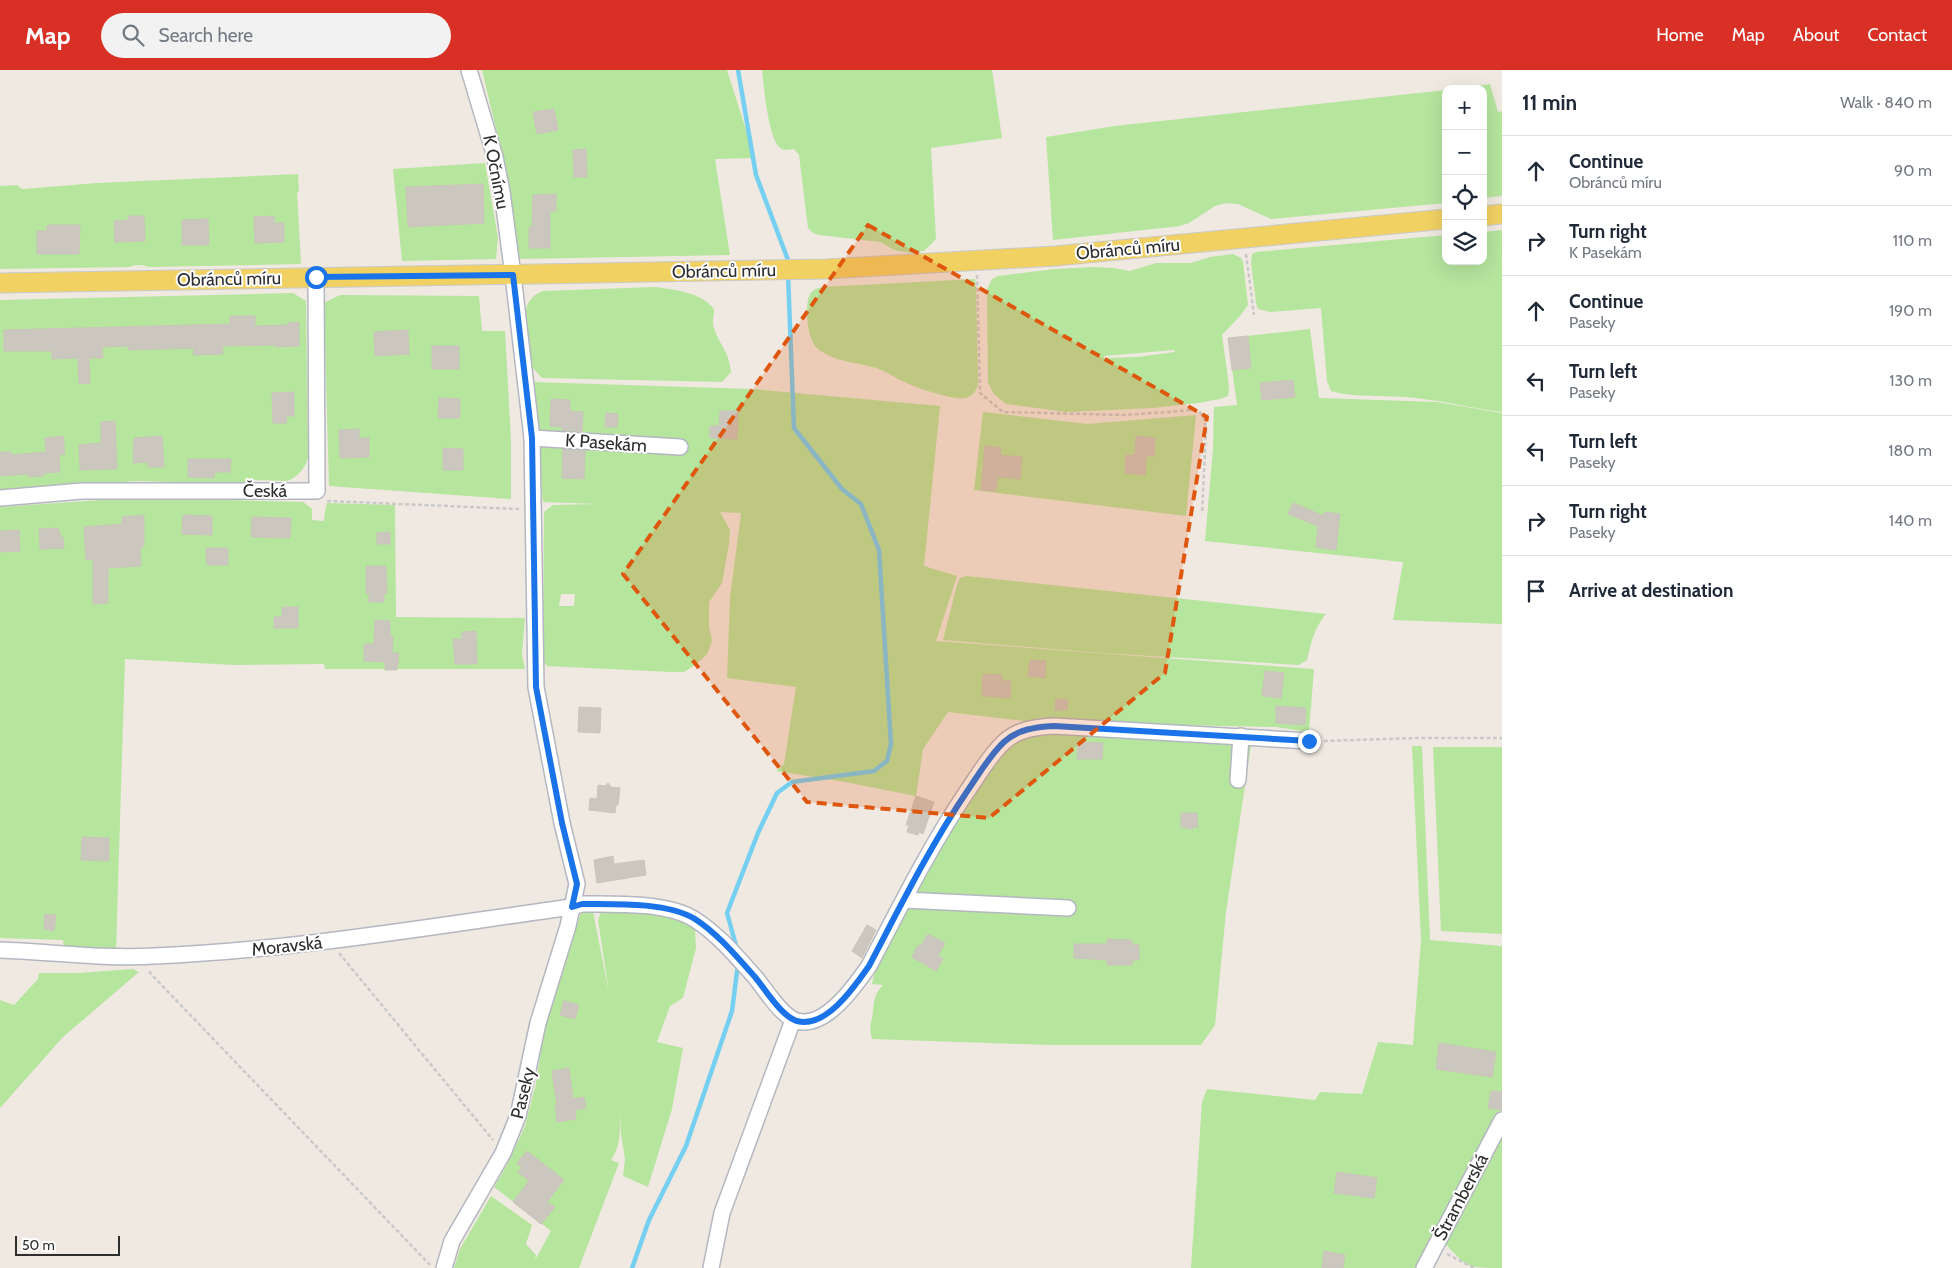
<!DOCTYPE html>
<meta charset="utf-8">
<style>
body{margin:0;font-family:Cabin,sans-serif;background:#f2f2f3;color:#1f2937}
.controls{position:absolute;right:15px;top:15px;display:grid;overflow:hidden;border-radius:10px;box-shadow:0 5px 20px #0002}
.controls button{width:45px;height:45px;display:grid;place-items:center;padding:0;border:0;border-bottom:1px solid #e0e1e3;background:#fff;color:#1f2937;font:25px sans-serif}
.scale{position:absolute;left:15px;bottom:12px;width:105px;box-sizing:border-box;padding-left:5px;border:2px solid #2e2e2e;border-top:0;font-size:14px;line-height:18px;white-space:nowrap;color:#2e2e2e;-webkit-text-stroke:4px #fff;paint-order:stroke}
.stop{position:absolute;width:15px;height:15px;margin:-11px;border:4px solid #1a73e8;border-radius:50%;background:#fff}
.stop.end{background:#1a73e8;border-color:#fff;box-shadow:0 1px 5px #0008}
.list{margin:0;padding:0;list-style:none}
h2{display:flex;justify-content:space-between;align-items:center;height:65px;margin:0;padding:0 20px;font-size:21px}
h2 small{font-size:16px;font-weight:400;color:#747a83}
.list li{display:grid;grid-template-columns:32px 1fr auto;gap:15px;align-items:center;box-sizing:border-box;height:70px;padding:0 20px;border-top:1px solid #e0e1e3}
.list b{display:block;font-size:19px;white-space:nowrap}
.list p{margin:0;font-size:16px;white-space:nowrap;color:#747a83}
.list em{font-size:16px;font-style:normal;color:#747a83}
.icon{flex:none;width:28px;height:28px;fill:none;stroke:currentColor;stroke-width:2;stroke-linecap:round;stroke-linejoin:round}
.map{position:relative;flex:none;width:1502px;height:1198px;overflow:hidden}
header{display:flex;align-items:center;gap:30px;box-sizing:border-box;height:70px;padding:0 25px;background:#d93025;color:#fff}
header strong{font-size:24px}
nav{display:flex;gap:28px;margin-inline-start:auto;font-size:18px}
.search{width:350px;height:45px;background:#f2f2f3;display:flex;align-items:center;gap:12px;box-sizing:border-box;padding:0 18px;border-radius:28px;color:#747a83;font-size:19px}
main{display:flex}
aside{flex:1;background:#fff}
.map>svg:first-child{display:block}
.green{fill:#b6e59e;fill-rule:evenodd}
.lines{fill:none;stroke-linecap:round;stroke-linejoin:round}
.stream{stroke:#75cff0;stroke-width:4.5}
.building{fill:#cbc7bf;stroke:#cbc5ba}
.minor-casing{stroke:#b4b7c1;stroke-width:18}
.major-casing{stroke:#c9c9c9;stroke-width:21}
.path{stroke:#c9c9c9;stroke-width:2.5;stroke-dasharray:4 2.5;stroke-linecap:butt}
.minor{stroke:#fff;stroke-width:15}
.major{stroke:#f2d163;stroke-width:19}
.route{stroke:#1a73e8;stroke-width:6}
.marked{fill:#df570e;fill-opacity:0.2;stroke:#df570e;stroke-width:4;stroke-dasharray:10 6;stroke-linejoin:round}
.labels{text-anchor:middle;stroke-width:4;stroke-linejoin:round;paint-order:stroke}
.street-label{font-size:18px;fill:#2e2e2e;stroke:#fff}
</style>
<header>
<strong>Map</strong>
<div class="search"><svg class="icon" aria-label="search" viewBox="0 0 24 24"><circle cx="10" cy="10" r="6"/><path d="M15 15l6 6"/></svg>Search here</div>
<nav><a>Home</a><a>Map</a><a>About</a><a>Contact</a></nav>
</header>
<main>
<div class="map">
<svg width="1502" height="1198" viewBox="0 0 1502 1198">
<rect width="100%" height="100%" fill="#efe9e1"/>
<g class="green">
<path d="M482 0H727L755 88 715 89 730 185 518 189 505 97Z"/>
<path d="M762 0H992L1002 68 931 78 936 169 924 181 911 183 894 180 880 172 819 165 813 163 808 158 799 85 794 79C788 80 783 81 779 77 768 65 764 17 762 0Z"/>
<path d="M1490 14 1498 42 1502 41V126L1483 128V19H1457Z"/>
<path d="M1446 20V133L1271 149 1238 134 1226 133 1215 136 1189 153 1180 156 1053 170 1046 67 1115 56Z"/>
<path d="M485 93 498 168 496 189 402 191 393 99Z"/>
<path d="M298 104 299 122H297L301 194 148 197C142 194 135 195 129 197L0 199V116L17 115 22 119 97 113Z"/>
<path d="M1502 160V342C1469 338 1437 329 1403 327 1379 325 1355 328 1331 321L1327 311 1321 238 1270 242 1258 239 1256 233 1251 193 1252 184 1256 182 1446 165V191H1483V162Z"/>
<path d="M1233 184 1241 188 1243 192 1248 235 1240 246 1222 265 1229 316 1228 326 1220 329 1198 333 1153 338 1066 342 1006 334 994 324 988 313 987 220 992 209 998 206 1055 199 1094 197 1114 198 1130 201 1156 193H1191L1210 187ZM1174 280 1175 282 1137 287 1104 288V286Z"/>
<path d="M975 209 976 216 978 314C976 321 974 325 966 328 954 331 911 316 900 310 893 306 887 302 879 299 859 292 836 293 818 279 807 270 804 235 810 224 813 219 819 218 823 217Z"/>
<path d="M655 217C675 220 701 222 714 239 715 245 711 252 714 258 720 276 729 281 731 302L722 312 542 308 531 296C529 283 524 253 526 241 527 231 534 224 543 221Z"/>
<path d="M293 223 306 231 308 388C305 398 297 408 287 411L253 410V414L137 411 0 420V230Z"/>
<path d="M340 225 479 226 482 261H505L511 370V429L329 416 324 233Z"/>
<path d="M1310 259 1319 328 1437 332 1502 343V554L1393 550 1403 492 1205 471 1213 379 1214 337 1237 335 1228 268Z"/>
<path d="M533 312 752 319 940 336 924 496 957 506 936 571 1314 599 1309 662 1276 657 1032 652 948 642 923 679 916 726 845 712 776 701 784 694 796 617 727 608 730 528 741 443 720 442 730 460 729 474 722 513 709 532V557L712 570 710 577 707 584 695 595 684 602H671L547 596 543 590 544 442 553 435 598 434 543 432 538 377 585 378 538 367ZM561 524H575L574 536H559Z"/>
<path d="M983 342 1088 354 1196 345 1186 446 974 420Z"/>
<path d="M153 428 303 432 312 439V450L324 451 325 441 327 433 395 435 396 547 525 548 522 584 525 599H325L324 594 234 595 125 589 116 881 64 877 63 870 0 868V437L115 429Z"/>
<path d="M966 506 1326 544C1313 560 1312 571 1307 590L1299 595 1101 583 943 570 957 515 960 508Z"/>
<path d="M1047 661 1252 669 1226 842 1215 955 1201 975H1050L872 969C868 954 872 954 873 941 874 930 875 923 883 915L872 914 876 897 912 825 987 700 1012 674 1025 667Z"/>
<path d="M1412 676H1422L1430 870 1502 876V1039L1487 1070 1434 1161 1416 1198H1191L1202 1032 1207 1019 1315 1030 1320 1022 1362 1024 1378 972 1413 975 1421 870Z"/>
<path d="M1433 677H1502V864L1441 861Z"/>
<path d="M582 839 593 842 609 923 598 850 601 842C632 840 671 838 695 860L696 878 683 928 670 936 657 972 683 978 672 1039 648 1117 623 1106 625 1089 621 1064 620 1043C620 1060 621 1076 611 1090L619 1093 579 1198H454L460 1179 491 1126 532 1155 526 1174 536 1185 535 1190 551 1161 494 1117 507 1095 525 1056 536 1013 545 953Z"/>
<path d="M133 899 139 902 63 967 0 1038V930L14 935 38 909 39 903H78Z"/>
<path d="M1502 1061V1198C1468 1198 1467 1198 1445 1173Z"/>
</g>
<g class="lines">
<g class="stream">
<path d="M738 0 756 105 788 190V196"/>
<path d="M737 879 727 843 758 763 777 723 792 712 874 701 887 691 891 674 879 480 861 434 842 419 794 358 788 204"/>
<path d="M632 1198 649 1150 686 1076 732 941 738 894"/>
</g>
</g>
<g class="building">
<path d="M554 39 558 60 537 64 533 42Z"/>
<path d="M586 79 587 107H574L573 80Z"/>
<path d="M483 114 484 153 408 157 406 117Z"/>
<path d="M556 124V141H550V178H529V157L532 158 533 125Z"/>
<path d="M128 146H144L145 171 115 172 114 151 128 150Z"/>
<path d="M274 146V153H284V172L255 173 254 147Z"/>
<path d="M208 149 209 175H182V150Z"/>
<path d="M47 155H80L79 184H37V161H47Z"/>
<path d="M230 246H255V256L288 255V253L299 252V276L275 277V275L222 276 223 284 193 285 194 278 128 280V276L102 277 103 288H89L90 313 79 314 78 288 52 289V281H4V260L230 254Z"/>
<path d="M408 260 409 284 375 286 374 262Z"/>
<path d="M1248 266 1251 298 1232 300 1228 268Z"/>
<rect x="432" y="276" width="27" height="23"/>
<path d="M1293 310 1295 327 1262 330 1260 313Z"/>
<path d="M294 322V346H286L287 353H273L272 323Z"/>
<path d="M439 328 460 329V348H438Z"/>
<path d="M551 329 570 330V341L583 342 582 362 562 360V357L550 356Z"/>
<path d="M720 341H738L737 369 710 368V356H719Z"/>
<path d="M606 343 618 344 617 357H605Z"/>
<path d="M115 351 117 399 80 400 79 375 101 373V352Z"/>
<path d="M359 359V368H369V387L340 388 339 360Z"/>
<path d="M63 366 65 384 59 385 60 402 45 403 43 406 29 407V404L0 406V382H11V385L46 382 45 368Z"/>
<path d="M162 366 164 397H148V392L133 393 134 368Z"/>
<path d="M1136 366 1155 368 1154 386H1146L1145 405 1125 403 1126 385H1135Z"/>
<path d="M985 376 1001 378 1000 385 1022 387 1020 409 998 407 996 421 981 420Z"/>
<path d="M443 378 463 379V400H443Z"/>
<path d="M563 379 585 381 584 409 562 408Z"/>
<path d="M188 389H231L230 402H215L214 408 188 407Z"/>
<path d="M1293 433 1324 446V442L1340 444 1336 480 1316 477 1318 456 1288 444Z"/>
<path d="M144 445V477H140L141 496 108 498V533L93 534V489L86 490 84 457 122 454V447Z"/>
<path d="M183 445 212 446V465L182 464Z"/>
<path d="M252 447 291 448 290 468 251 467Z"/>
<path d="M58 458 61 467H63L64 478 40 479 39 459Z"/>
<path d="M19 460 20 481 0 482V461Z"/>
<path d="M390 462V474H377V463Z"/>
<path d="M206 478H228V495H207Z"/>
<path d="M366 496H386L387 523 384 524V532H369V524H366Z"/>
<path d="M282 537H298V558H274V547H282Z"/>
<path d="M375 550 390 551V564L393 567 392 583H399L397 600H385V592L364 591V574H374Z"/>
<path d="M476 561 477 594H455L453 569H462V562Z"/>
<path d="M1030 590 1046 591 1045 608 1028 606Z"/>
<path d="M1265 601 1284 603 1281 628 1262 626Z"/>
<path d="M983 604 1002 605V611H1011L1010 628 982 626Z"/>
<path d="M1056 629 1068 630 1067 640H1055Z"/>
<path d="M1276 636 1306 638 1305 655 1276 653Z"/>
<path d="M579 637 601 638 600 663 578 662Z"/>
<path d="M1078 672 1103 673 1102 689H1077Z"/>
<path d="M608 713 611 717 620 718 618 735H616L615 743 589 740 590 728 597 729 598 715 605 716Z"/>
<path d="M916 726 934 732 923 764 919 762 918 765 907 762 909 755H906Z"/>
<path d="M1181 743H1197L1198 757H1193V759L1181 757Z"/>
<path d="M82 767 109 768V791L81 790Z"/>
<path d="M613 786 614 794 644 790 646 805 597 813 594 790Z"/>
<path d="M45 844 56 845 54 861 44 859Z"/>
<path d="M867 855 876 860 862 888 852 881Z"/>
<path d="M928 864 945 873 938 886 943 889 936 901 912 887 918 875 920 877Z"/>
<path d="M1107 869 1132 870V875H1139V890H1132V895H1107V890L1074 888V874H1107Z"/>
<path d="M564 931 579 935 575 949 560 945Z"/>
<path d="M1439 973 1496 982 1492 1007 1436 999Z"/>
<path d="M569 998 573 1029 584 1027 586 1038 575 1040 576 1049 557 1052 555 1036H557L552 1001Z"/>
<path d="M1491 1021 1502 1022V1040L1488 1038Z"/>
<path d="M527 1081 564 1110 547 1132 555 1137 541 1154 513 1132 529 1111 518 1102 522 1097 517 1093Z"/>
<path d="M1337 1102 1377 1108 1374 1128 1334 1123Z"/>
<path d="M1324 1181 1345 1185 1343 1198H1322Z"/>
</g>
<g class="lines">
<g class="minor-casing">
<g id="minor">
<path d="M532 368 680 377"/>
<path d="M0 428 82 421H317L316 207"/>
<path d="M1238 710 1241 666"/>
<path d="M904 830 1068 838"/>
<path d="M0 880C52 882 103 889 155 886 295 880 433 856 572 837L582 834C614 834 667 832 694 849 718 864 737 887 755 907 765 919 782 947 797 951 825 959 855 916 869 896 900 837 930 776 968 720 979 704 990 685 1004 672 1018 659 1036 657 1054 656L1309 671"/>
<path d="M444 1198 452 1171 503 1083 518 1046 538 953 568 856 577 814 562 753 536 617 532 368 513 205 502 122 495 87 469 0"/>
<path d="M711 1198 722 1143 793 950"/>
<path d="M1424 1198 1502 1050"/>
</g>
</g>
<g class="major-casing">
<g id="major">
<path d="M1483 146 1502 144"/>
<path d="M0 213 826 199 1055 186 1446 149"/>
</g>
</g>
<g class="path">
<path d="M1246 184 1254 245"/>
<path d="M977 205 980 323 1003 342 1125 345 1194 340 1200 342 1205 350 1206 361 1202 444"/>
<path d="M327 431 519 439"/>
<path d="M1324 671 1417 668H1502"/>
<path d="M339 883 493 1070"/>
<path d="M150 901V903L430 1195"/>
<path d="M1447 1184 1474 1198"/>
</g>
<use href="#minor" class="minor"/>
<use href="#major" class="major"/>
</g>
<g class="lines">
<path class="route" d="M316 207 513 205 532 368 536 617 562 753 577 814 572 837 582 834C615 834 667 832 695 849 718 864 737 887 755 907 765 919 782 947 797 951 826 959 855 916 869 896 900 837 930 776 968 720 979 704 990 685 1004 672 1018 659 1036 657 1054 656L1309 671"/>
</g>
<path class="marked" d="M868 155 1207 347 1165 603 989 748 807 732 623 504Z"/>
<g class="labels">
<g class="street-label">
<text transform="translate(496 102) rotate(79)" y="6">K Očnímu</text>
<text transform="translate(1128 179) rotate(-5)" y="6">Obránců míru</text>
<text transform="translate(724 201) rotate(-1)" y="6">Obránců míru</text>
<text transform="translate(229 209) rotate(-1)" y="6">Obránců míru</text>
<text transform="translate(606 373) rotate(4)" y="6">K Pasekám</text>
<text x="265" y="427">Česká</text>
<text transform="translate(287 876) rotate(-6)" y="6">Moravská</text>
<text transform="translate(523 1023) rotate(-76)" y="6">Paseky</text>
<text transform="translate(1461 1127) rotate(-62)" y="6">Štramberská</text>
</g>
</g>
</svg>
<div class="controls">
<button>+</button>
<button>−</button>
<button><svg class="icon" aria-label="locate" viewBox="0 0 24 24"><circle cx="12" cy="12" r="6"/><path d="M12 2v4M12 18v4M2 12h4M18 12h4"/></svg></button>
<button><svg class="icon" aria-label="layers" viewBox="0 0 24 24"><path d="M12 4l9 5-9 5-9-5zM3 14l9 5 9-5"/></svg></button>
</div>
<div class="scale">50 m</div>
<div class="stop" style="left:316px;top:207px"></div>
<div class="stop end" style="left:1309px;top:671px"></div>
</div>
<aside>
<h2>11 min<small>Walk · 840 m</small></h2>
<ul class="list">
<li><svg class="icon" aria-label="ahead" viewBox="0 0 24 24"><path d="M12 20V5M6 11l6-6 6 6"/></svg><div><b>Continue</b><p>Obránců míru</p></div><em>90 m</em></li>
<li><svg class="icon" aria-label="right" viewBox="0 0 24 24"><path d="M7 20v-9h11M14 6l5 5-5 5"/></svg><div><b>Turn right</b><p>K Pasekám</p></div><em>110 m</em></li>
<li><svg class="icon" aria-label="ahead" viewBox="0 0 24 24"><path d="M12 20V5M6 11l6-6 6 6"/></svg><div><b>Continue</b><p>Paseky</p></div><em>190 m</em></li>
<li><svg class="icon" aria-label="left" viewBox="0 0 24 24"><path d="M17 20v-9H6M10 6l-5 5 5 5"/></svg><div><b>Turn left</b><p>Paseky</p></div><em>130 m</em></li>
<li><svg class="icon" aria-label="left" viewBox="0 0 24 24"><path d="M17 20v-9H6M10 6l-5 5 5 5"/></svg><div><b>Turn left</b><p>Paseky</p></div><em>180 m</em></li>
<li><svg class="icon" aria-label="right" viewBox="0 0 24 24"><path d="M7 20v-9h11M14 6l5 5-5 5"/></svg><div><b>Turn right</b><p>Paseky</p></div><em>140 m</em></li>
<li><svg class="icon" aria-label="arrive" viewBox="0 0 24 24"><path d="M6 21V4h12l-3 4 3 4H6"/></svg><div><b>Arrive at destination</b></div></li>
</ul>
</aside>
</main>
